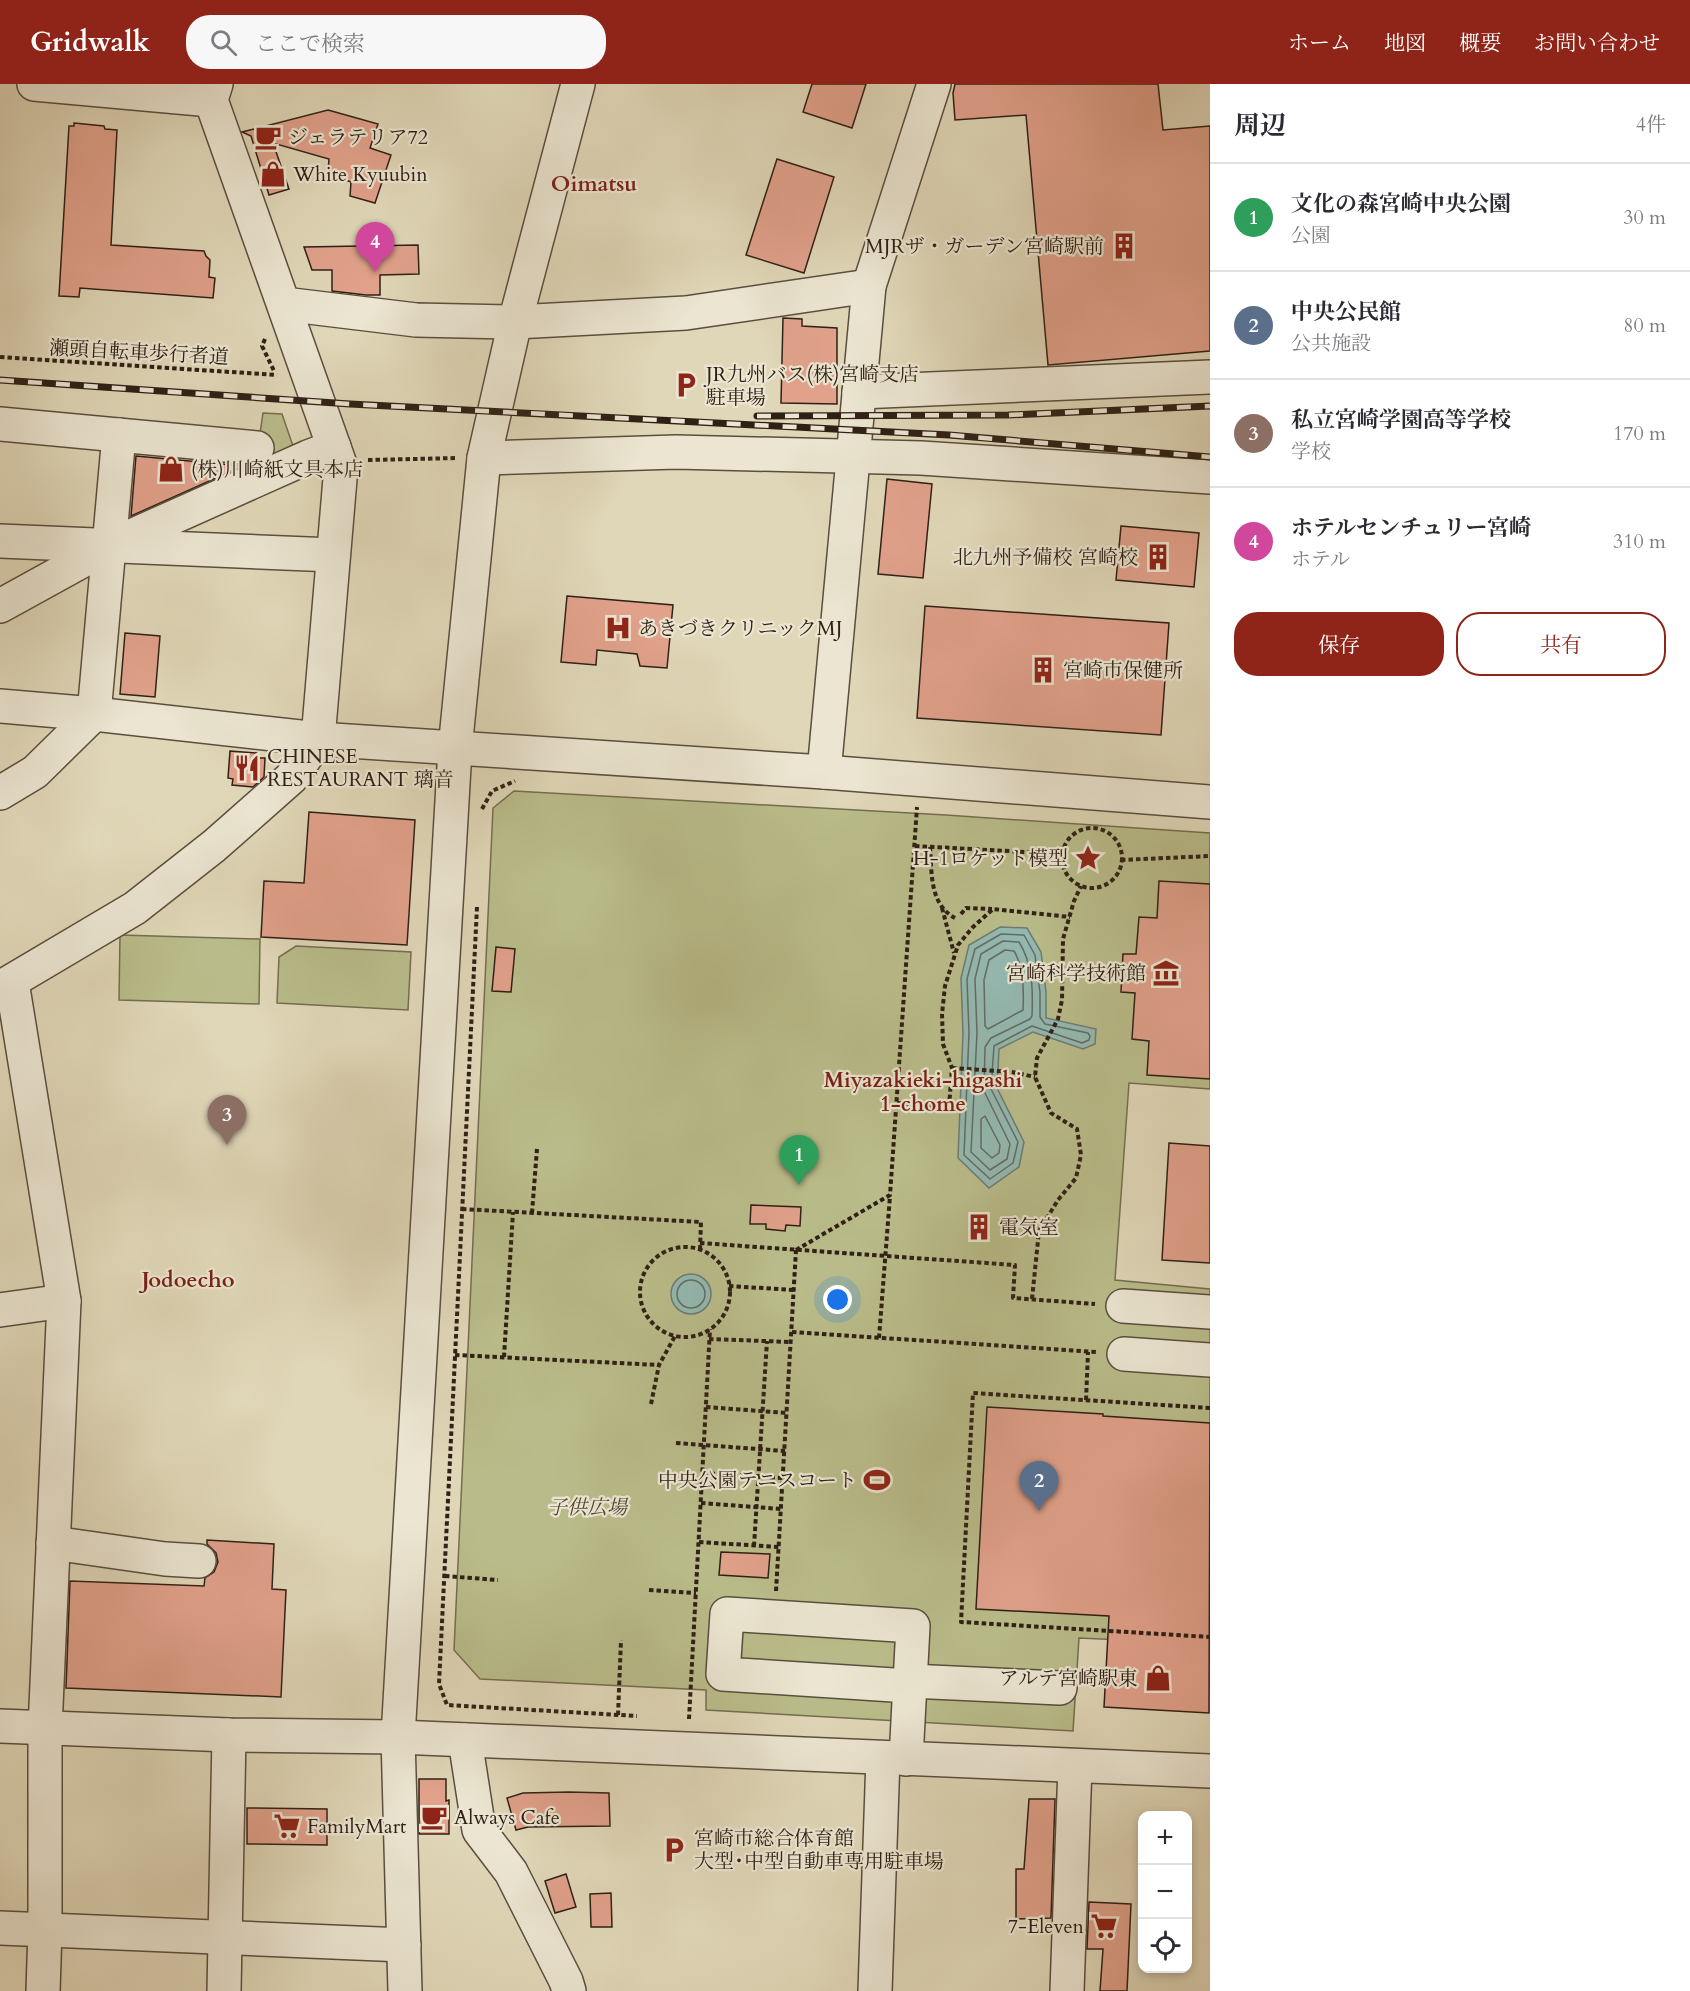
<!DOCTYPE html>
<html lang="ja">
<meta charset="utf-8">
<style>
body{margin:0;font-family:Cardo,"Noto Serif JP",serif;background:#f7f7f7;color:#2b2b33}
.controls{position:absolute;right:18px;bottom:18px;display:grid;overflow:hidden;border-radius:12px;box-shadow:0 3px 9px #0003}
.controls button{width:54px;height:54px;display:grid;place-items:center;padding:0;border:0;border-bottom:2px solid #e1e1e2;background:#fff;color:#2b2b33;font:30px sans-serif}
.you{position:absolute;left:838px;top:1216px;width:21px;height:21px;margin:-15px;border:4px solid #fff;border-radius:50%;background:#1a73e8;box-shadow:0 0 0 9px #1a73e833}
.badge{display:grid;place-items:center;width:39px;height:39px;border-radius:50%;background:#8f2418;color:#fff;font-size:20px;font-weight:700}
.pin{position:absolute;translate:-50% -50px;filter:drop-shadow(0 2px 3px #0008)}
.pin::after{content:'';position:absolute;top:32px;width:21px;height:18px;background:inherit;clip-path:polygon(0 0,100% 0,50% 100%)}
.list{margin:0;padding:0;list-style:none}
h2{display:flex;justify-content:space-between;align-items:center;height:78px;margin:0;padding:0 24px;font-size:26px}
h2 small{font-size:20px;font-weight:400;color:#7c7c81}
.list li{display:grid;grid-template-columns:39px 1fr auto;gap:18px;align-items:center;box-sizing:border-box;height:108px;padding:0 24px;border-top:2px solid #e1e1e2}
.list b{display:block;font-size:22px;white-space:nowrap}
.list p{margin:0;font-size:20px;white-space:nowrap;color:#7c7c81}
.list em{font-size:20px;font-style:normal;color:#7c7c81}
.actions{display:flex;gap:12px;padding:18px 24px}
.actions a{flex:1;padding:14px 0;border:2px solid #8f2418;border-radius:24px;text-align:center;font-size:21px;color:#8f2418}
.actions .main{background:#8f2418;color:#fff}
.icon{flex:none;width:33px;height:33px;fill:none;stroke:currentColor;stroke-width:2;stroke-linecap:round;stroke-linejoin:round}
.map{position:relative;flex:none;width:1210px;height:1907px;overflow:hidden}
header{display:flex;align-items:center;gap:36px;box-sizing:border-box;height:84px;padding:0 30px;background:#8f2418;color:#fff}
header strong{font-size:28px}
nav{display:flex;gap:33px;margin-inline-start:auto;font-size:21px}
.search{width:420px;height:54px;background:#f7f7f7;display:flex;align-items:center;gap:15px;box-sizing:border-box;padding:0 21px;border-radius:24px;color:#7c7c81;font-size:22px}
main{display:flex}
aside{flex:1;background:#fff}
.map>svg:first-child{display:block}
.green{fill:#b9bc8a;stroke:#746e50;stroke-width:1.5}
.water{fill:#94b9b1;stroke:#6c7c73;stroke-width:1.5}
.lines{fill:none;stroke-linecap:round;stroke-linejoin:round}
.shore{stroke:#626c64;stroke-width:1.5}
.building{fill:#e1a18b;stroke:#2f2016;stroke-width:1.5}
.minor-casing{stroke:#5b4e3e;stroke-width:36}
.path{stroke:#2f2016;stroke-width:4;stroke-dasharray:4.5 3;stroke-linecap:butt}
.minor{stroke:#ebe5d1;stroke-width:33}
.rail-casing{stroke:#2f2016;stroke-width:7}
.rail{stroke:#ebe5d1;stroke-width:4.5;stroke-dasharray:14;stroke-linecap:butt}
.labels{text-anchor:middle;stroke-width:4.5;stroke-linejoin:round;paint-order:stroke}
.poi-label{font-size:20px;fill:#2f2016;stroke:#ebe5d1;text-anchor:start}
.street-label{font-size:20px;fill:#2f2016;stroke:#ebe5d1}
.park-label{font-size:20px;font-style:italic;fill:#524733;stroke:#ebe5d1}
.neighbourhood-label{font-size:21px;font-weight:bold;fill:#7a1f14;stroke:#ebe5d1}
.quarter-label{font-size:22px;font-weight:bold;fill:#7a1f14;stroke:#ebe5d1}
</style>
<header>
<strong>Gridwalk</strong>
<div class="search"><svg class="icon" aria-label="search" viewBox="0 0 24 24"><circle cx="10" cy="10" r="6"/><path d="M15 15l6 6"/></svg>ここで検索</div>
<nav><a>ホーム</a><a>地図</a><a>概要</a><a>お問い合わせ</a></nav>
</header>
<main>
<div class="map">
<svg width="1210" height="1907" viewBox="0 0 1210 1907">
<rect width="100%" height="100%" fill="#e0d7b8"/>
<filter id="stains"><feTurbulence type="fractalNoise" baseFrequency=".00333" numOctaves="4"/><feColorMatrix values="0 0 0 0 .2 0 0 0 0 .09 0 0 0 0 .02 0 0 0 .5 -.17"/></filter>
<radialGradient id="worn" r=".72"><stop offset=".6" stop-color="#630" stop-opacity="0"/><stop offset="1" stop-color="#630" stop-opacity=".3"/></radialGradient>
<g class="green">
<path d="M263 329 282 330 293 362 267 375 259 356Z"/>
<path d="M514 707 946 731 1210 749V1005L1129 999 1115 1196 1210 1205V1560L1079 1554 1073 1647 706 1626V1606L480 1595 454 1566 493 724Z"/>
<path d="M120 851 260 855 259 920 119 916Z"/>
<path d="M296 862 411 868 408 926 277 919 279 873Z"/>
</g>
<g class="water">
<path d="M1000 843 1027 844 1041 868 1046 908V934L1096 945 1095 960 1083 965 1033 948 999 965 997 1004 1024 1058 1019 1083 989 1104 958 1074 963 949 961 894 969 861Z"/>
<circle cx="691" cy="1210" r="20"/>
</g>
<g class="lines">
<g class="shore">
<path d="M1001 850 1024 851 1035 871 1040 908V933L1045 940 1088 949 1090 952 1089 956 1082 959 1032 942 994 962 991 1005 1018 1058 1013 1079 990 1095 964 1071 969 949 967 895 975 865Z"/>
<path d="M1003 857 1019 858C1033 880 1033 907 1032 932L1030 935 991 954 985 963 984 1007 1010 1060 1007 1075 990 1086 971 1068 977 949 975 895 981 870Z"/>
<path d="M1005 866 1014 867C1024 883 1024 907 1023 926L988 945 985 942 984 896 989 876Z"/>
<path d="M985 1032 1000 1061 999 1069 992 1074 981 1064V1035Z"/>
<circle cx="691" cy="1210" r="14"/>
</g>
</g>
<g class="building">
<path d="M812 0H866L852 44 803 28Z"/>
<path d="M955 0H1158L1163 46 1210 42V267L1048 281 1026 31 955 36 953 9Z"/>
<path d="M328 26 378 40 370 64 391 71 375 119 350 112 351 98 328 89 329 75 273 59 289 105 269 111 251 52 242 48Z"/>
<path d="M74 39 104 42 105 45 117 46 111 161 204 167 206 172 210 176 209 193 215 194 213 214 80 204 79 213 59 212 69 42H74Z"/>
<path d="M777 75 834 93 804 189 746 171Z"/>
<path d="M418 161 419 190 380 191V211H366L332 207V186H312L304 163Z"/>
<path d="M783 234 802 235V242L837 244V320L781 319Z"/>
<path d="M136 372 243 382 131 432Z"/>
<path d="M887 395 932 400 923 494 878 490Z"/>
<path d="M1121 442 1199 449 1194 503 1116 496Z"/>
<path d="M567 512 673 521 667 584 640 582 637 570 597 566 596 581 561 578Z"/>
<path d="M925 522 1169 539 1161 651 917 634Z"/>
<path d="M125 549 160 552 155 613 120 610Z"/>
<path d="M230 667 257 669V674H265L264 693 253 703 232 701 233 695 228 694Z"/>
<path d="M309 728 415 736 407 861 261 853 264 797 304 799Z"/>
<path d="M1159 797 1210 800V995L1147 991 1149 957 1132 955 1135 909 1121 908 1123 870H1136L1139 833 1157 834Z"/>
<path d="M496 863 515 865 511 908 492 907Z"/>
<path d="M1169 1059 1210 1062V1179L1162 1176Z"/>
<path d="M751 1121 801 1123 800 1142 786 1141 785 1147 766 1145V1140H750Z"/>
<path d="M987 1323 1103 1330V1332L1210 1339 1209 1629 1104 1623 1109 1532 976 1525Z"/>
<path d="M207 1456 274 1460 272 1505 286 1506 281 1613 66 1604 70 1497 204 1502 205 1494 214 1488 218 1478 216 1469 207 1460Z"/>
<path d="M721 1468 770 1470 768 1494 719 1491Z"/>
<path d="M419 1695H446V1717L449 1716V1750H419Z"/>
<path d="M569 1708 609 1709 610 1742 528 1743 516 1746 507 1714 523 1709Z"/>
<path d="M1029 1715H1055L1051 1834 1016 1835V1785H1024Z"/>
<path d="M247 1724 327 1725V1761L247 1760Z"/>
<path d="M566 1790 576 1823 555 1829 545 1797Z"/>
<path d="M611 1809 612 1843H591L590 1810Z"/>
<path d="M1089 1818 1131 1820 1127 1907H1100L1103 1865H1087Z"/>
</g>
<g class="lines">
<g class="minor-casing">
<g id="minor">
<path d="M34 0 211 16"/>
<path d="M284 220 416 236 515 238 686 229 869 202"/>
<path d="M859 308 1210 293"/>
<path d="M0 340 257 364"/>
<path d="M484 374 676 368 921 374 1210 393"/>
<path d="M0 457 333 471"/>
<path d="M0 522 109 462 308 373 334 363"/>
<path d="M0 622 94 630 318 655 824 688 1210 718"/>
<path d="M824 688 869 202 934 0"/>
<path d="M0 709 35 688 94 630 119 351"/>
<path d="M12 898 64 1217 45 1645V1846L43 1907"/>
<path d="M0 904 135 824 214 762 291 694 318 655 341 383 211 16 216 0"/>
<path d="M1123 1222 1210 1228"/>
<path d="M0 1226 64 1217"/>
<path d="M1124 1270 1210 1276"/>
<path d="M53 1459 165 1475 199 1477"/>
<path d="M910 1597 1060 1604"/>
<path d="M0 1642 229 1651 398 1653 1210 1687"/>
<path d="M465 1656 479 1746 511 1788 566 1897 569 1907"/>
<path d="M906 1675 913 1542 727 1530 723 1590 909 1602"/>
<path d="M0 1844 404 1861"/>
<path d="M224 1907 229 1651"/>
<path d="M405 1907 398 1653 455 665 484 374 515 238 578 0"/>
<path d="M875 1907 883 1674"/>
<path d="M1067 1907 1075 1682"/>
</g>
</g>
<g class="path">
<path d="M265 255 262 262 274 287"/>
<path d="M0 273 277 291"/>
<path d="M368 376 457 374"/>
<path d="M482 725 492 707 515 697"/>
<circle cx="1092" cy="774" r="30"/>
<path d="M915 762 1063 770"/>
<path d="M930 763C932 788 929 820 955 834"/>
<path d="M1121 776 1210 772"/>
<path d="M477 823 439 1600 447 1621 637 1632"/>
<path d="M942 824 954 869"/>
<path d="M961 830 966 824 992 825"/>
<path d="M952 984 1012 988 1035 993"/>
<path d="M897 1019 949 1023 952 984 943 960 942 930 945 902 958 861 972 844 993 825 1070 833"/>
<path d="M462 1125 701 1138 700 1166"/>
<path d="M532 1129 537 1065"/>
<path d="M700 1159 1015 1181 1013 1214 1095 1220"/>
<circle cx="685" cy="1208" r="45"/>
<path d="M796 1166 890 1111 917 723"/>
<path d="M729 1202 794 1206"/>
<path d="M1032 1215 1039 1147 1058 1116 1076 1094 1081 1071 1077 1045 1051 1029 1035 993 1037 974 1058 935 1062 916 1063 855 1074 817 1081 802"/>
<path d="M792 1248 1097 1268"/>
<path d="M879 1254 890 1112"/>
<path d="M709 1255 791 1258"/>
<path d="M455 1271 659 1281"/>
<path d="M504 1273 513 1128"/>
<path d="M1086 1316 1088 1268"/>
<path d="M651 1320 659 1281 675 1252"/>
<path d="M706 1323 787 1329"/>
<path d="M1210 1324 973 1309 961 1538 1210 1553"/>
<path d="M676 1359 785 1367"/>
<path d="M703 1389 783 1394"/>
<path d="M701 1419 781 1425"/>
<path d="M699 1458 779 1463"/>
<path d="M754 1462 767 1257"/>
<path d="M445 1492 498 1496"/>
<path d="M649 1506 696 1509"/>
<path d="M776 1507 796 1166"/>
<path d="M618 1631 621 1556"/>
<path d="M689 1635 710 1245"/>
</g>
<use href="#minor" class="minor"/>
<g class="rail-casing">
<g id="rail">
<path d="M0 296 350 320 949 351 1210 373"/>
<path d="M757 332 1008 331 1210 322"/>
</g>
</g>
<use href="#rail" class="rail"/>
</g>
<defs>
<g id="cafe-bare" transform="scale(2.07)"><path d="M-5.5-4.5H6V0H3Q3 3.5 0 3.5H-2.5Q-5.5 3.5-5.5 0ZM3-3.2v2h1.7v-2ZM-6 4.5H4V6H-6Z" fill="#8f2418" stroke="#ebe5d1" stroke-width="2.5" paint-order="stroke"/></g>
<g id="shop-bare" transform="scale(2.07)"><path d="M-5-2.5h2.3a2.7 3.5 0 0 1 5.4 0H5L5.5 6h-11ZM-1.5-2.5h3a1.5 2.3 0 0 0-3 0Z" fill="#8f2418" stroke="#ebe5d1" stroke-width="2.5" paint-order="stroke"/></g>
<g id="building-bare" transform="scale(2.07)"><path d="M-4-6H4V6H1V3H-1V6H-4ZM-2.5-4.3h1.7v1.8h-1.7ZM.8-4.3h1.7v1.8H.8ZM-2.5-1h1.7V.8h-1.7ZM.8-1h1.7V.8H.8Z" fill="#8f2418" stroke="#ebe5d1" stroke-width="2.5" paint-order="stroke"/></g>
<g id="parking-bare" transform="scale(2.07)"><path d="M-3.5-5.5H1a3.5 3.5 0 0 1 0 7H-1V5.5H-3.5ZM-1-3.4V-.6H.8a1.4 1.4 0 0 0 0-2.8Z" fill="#8f2418" stroke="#ebe5d1" stroke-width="2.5" paint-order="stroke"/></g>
<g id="hospital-bare" transform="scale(2.07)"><path d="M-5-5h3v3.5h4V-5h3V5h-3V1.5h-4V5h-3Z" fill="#8f2418" stroke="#ebe5d1" stroke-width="2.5" paint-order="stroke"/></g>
<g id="restaurant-bare" transform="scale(2.07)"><path d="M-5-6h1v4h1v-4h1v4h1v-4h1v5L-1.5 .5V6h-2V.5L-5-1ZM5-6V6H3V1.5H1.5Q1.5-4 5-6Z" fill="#8f2418" stroke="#ebe5d1" stroke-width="2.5" paint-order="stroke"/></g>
<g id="sight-bare" transform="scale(2.07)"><path d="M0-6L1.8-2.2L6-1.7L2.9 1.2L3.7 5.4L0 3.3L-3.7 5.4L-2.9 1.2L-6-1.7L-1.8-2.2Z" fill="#8f2418" stroke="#ebe5d1" stroke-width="2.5" paint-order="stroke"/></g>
<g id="museum-bare" transform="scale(2.07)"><path d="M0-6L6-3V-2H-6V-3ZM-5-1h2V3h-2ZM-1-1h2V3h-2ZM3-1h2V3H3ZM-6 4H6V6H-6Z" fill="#8f2418" stroke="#ebe5d1" stroke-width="2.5" paint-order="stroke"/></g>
<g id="stadium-bare" transform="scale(2.07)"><path d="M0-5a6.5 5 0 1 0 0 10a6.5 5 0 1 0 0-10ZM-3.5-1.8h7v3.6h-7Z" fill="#8f2418" stroke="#ebe5d1" stroke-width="2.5" paint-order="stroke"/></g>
<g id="supermarket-bare" transform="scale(2.07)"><path d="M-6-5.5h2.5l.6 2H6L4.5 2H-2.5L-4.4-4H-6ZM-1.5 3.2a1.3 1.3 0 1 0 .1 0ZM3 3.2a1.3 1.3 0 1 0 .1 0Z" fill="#8f2418" stroke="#ebe5d1" stroke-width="2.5" paint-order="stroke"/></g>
</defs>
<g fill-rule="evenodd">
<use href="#cafe-bare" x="268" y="53"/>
<use href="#shop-bare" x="273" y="90"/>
<use href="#building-bare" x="1124" y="162"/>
<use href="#parking-bare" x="686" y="301"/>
<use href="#shop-bare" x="171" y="385"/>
<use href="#building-bare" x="1158" y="473"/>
<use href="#hospital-bare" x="618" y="544"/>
<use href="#building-bare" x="1043" y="586"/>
<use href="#restaurant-bare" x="247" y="684"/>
<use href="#sight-bare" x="1088" y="774"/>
<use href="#museum-bare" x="1166" y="889"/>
<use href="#building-bare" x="979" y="1143"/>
<use href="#stadium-bare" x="877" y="1396"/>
<use href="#shop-bare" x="1158" y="1594"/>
<use href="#cafe-bare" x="434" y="1733"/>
<use href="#supermarket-bare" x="287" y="1742"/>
<use href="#parking-bare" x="674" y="1766"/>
<use href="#supermarket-bare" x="1104" y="1842"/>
</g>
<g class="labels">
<g class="poi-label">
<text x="288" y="60">ジェラテリア72</text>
<text x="293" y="97">White Kyuubin</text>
<text x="1104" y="169" text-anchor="end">MJRザ・ガーデン宮崎駅前</text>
<text x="706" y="297">JR九州バス(株)宮崎支店<tspan x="706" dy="23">駐車場</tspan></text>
<text x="191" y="392">(株)川崎紙文具本店</text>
<text x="1138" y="480" text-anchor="end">北九州予備校 宮崎校</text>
<text x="638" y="551">あきづきクリニックMJ</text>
<text x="1063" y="593">宮崎市保健所</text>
<text x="267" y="679">CHINESE<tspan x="267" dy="23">RESTAURANT 璃音</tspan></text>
<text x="1068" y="781" text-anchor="end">H-1ロケット模型</text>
<text x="1146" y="896" text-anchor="end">宮崎科学技術館</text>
<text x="999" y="1150">電気室</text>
<text x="857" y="1403" text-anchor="end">中央公園テニスコート</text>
<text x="1138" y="1601" text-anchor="end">アルテ宮崎駅東</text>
<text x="454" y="1740">Always Cafe</text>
<text x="307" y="1749">FamilyMart</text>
<text x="694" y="1761">宮崎市総合体育館<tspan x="694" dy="23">大型･中型自動車専用駐車場</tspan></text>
<text x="1084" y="1849" text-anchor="end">7-Eleven</text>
</g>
<g class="street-label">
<text transform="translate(139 268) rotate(3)" y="7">瀬頭自転車歩行者道</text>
</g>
<g class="park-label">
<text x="587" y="1430">子供広場</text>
</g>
<g class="neighbourhood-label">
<text x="923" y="1003">Miyazakieki-higashi<tspan x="923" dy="24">1-chome</tspan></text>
</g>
<g class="quarter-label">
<text x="594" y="107">Oimatsu</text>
<text x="188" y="1203">Jodoecho</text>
</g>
</g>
<rect width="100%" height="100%" filter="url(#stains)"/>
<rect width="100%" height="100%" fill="url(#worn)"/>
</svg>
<div class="controls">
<button>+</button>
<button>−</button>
<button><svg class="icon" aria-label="locate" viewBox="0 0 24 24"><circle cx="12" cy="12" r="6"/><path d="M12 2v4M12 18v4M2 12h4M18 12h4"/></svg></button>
</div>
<div class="you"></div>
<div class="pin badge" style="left:799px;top:1101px;background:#2e9e5b">1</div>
<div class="pin badge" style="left:1039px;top:1427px;background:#5c6f8a">2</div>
<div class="pin badge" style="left:227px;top:1061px;background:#8d6e63">3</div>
<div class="pin badge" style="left:375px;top:188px;background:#d1479c">4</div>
</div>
<aside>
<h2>周辺<small>4件</small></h2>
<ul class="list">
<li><span class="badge" style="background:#2e9e5b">1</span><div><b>文化の森宮崎中央公園</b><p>公園</p></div><em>30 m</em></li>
<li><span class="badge" style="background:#5c6f8a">2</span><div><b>中央公民館</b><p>公共施設</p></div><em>80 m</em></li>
<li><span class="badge" style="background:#8d6e63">3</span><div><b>私立宮崎学園高等学校</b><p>学校</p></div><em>170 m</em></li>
<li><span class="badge" style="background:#d1479c">4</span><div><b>ホテルセンチュリー宮崎</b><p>ホテル</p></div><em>310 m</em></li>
</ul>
<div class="actions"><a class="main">保存</a><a>共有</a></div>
</aside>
</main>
